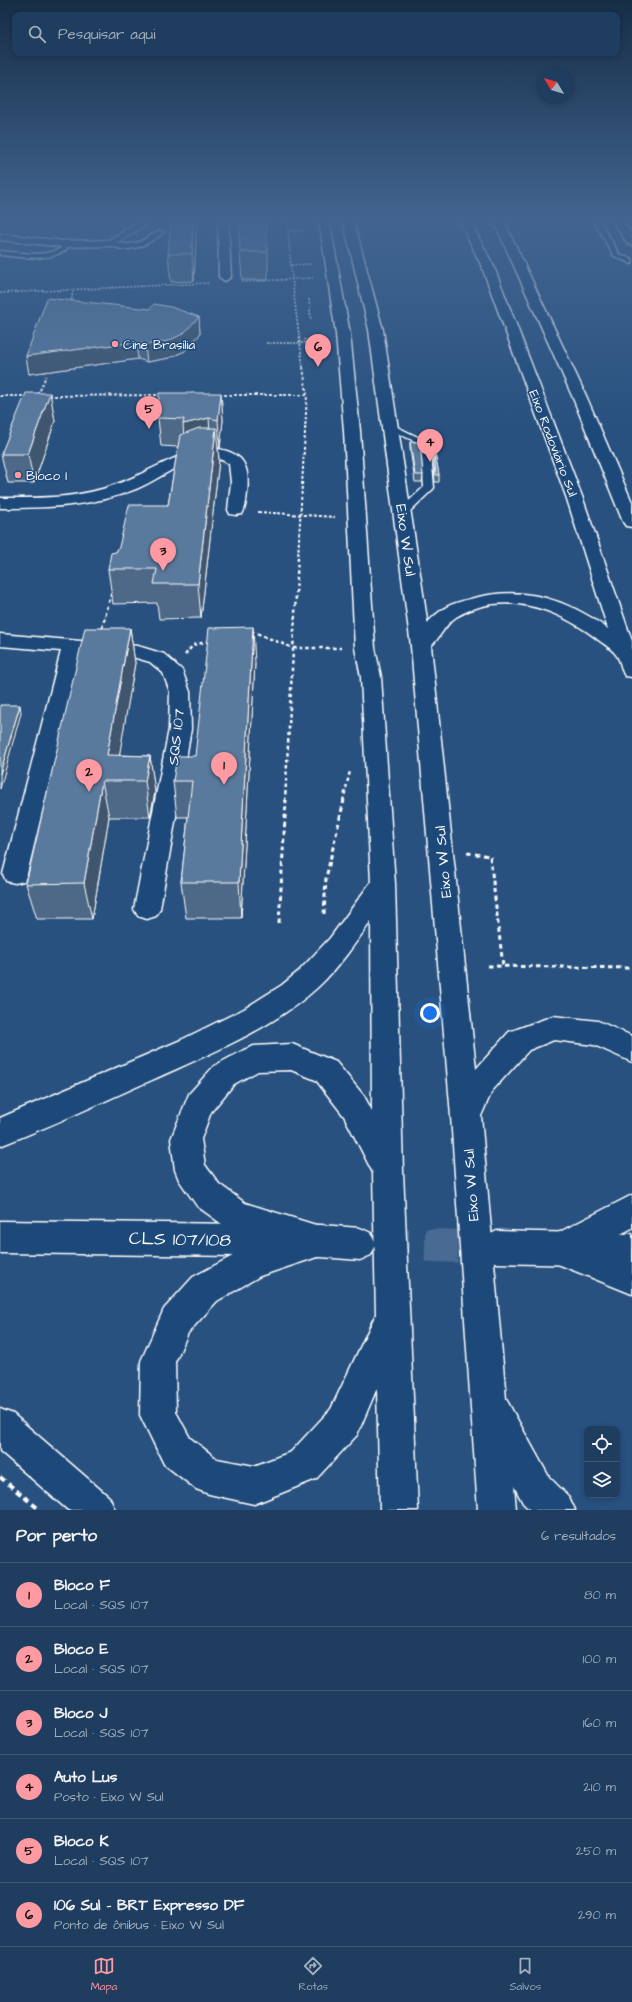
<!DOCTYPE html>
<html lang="pt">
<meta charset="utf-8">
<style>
body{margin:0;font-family:"Architects Daughter",sans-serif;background:#264465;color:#f1f3f6}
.controls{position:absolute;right:12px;bottom:12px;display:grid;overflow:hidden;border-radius:8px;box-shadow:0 2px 6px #0003}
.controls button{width:36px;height:36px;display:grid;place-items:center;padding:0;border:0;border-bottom:1px solid #3c5674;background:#1e3d5f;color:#f1f3f6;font:20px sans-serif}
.compass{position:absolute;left:536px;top:68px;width:36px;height:36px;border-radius:50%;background:#1e3d5f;box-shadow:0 2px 6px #0003;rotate:308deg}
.you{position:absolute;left:430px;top:1013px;width:14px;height:14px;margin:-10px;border:3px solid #fff;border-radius:50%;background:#1a73e8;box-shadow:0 0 0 6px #1a73e833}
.badge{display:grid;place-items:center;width:26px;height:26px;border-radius:50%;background:#ff9aa2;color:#111;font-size:13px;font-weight:700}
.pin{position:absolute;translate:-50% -33px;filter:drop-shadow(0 1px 2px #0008)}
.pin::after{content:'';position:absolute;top:21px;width:14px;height:12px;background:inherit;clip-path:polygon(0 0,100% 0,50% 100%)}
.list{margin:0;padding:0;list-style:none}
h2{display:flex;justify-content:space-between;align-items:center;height:52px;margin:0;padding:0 16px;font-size:17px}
h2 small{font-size:13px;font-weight:400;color:#a1aebd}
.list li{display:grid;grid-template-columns:26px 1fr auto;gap:12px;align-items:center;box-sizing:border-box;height:64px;padding:0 16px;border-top:1px solid #3c5674}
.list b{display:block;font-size:15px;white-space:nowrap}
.list p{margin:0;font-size:13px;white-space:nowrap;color:#a1aebd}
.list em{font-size:13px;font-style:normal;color:#a1aebd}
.icon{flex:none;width:22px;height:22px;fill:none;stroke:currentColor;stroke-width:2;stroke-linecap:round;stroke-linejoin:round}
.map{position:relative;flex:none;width:632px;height:1510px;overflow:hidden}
.search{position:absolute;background:#1e3d5f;box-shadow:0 2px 6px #0003;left:12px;right:12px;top:12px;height:44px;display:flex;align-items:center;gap:10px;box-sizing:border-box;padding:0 14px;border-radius:8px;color:#a1aebd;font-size:15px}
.sheet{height:436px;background:#1e3d5f}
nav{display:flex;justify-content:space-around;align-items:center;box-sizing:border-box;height:56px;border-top:1px solid #3c5674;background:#1e3d5f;font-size:11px;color:#a1aebd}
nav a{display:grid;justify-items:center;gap:2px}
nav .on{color:#ff9aa2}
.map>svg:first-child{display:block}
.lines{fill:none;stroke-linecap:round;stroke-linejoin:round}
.secondary-tunnel{stroke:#486b92;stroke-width:33;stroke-dasharray:33 16;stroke-linecap:butt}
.lane-casing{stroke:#fff;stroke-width:3}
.street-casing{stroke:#fff;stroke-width:3}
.secondary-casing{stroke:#fff;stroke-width:3}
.primary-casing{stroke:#fff;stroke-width:3}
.highway-casing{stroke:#fff;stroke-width:3}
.path-far4{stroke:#fff;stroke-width:1.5;stroke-dasharray:2 1.5;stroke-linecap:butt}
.path-far3{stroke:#fff;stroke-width:2;stroke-dasharray:3 2;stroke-linecap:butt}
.path-far2{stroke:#fff;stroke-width:2.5;stroke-dasharray:3.5 3;stroke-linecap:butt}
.path-far1{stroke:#fff;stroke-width:3;stroke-dasharray:4.5 3.5;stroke-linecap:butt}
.path{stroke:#fff;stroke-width:4;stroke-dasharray:6 4.5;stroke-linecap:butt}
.lane{fill:#1f4a7a;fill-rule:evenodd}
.street{fill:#1f4a7a;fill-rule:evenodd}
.secondary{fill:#1f4a7a;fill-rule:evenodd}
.primary{fill:#1f4a7a;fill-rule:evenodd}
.highway{fill:#1f4a7a;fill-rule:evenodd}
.wall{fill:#4d6987;stroke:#fff}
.shaded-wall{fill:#3f556e;stroke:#fff}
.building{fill:#5a7a9d;stroke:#fff}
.poi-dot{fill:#ff9aa2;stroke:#1f4a7a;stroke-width:1.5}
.labels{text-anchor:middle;stroke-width:3;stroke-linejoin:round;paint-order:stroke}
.far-poi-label{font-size:13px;fill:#fff;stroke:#1f4a7a;text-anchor:start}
.far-street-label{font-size:13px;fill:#fff;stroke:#1f4a7a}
.street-label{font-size:15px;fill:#fff;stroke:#1f4a7a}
.near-street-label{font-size:18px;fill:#fff;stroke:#1f4a7a}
</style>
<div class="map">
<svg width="632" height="1510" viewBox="0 0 632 1510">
<rect width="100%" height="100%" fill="#28517f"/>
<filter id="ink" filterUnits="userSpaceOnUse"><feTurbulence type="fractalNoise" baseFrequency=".025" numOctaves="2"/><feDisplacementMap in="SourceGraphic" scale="8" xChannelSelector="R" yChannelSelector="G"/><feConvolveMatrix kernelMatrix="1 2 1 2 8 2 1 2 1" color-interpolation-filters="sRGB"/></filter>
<g filter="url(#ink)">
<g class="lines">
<path class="secondary-tunnel" d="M376 1244 489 1247"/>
<g class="lane-casing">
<g id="lane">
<path d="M598 219H606L601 223 619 254 632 259V264L614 256 594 222Z"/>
<path d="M159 231 164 232C151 244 124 257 109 243L112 241C135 248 139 242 159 231Z"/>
<path d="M62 243 67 244 66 250C47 262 21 257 0 255V251C19 252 44 258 61 248Z"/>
<path d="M389 423 430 443 434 488 407 514 403 515 398 512 399 510 424 487 421 444 386 428V424Z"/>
</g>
</g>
<g class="street-casing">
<g id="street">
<path d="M143 219H155L112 246 64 247 0 240V234L64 241 109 240Z"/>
<path d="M218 219H228L231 277 225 281 219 277Z"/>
<path d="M211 448C240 451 251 462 247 493 246 500 246 508 242 514L236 515 230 514 228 510 231 482 229 464C221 458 212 457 203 458 179 462 158 480 136 489 91 507 47 508 0 508V498C40 498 79 499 117 484 149 473 176 452 211 448Z"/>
<path d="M0 634 138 646 164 654 182 670 190 692 191 729 160 909 156 916 147 919 138 916 134 909 169 729 170 692 163 673 150 662 136 658 80 653 27 874 24 881 15 883 6 881 3 874 61 651 0 646Z"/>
</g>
</g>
<g class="secondary-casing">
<g id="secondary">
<path d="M0 1221 321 1225 360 1228 371 1233 376 1244 371 1255 360 1260 321 1257 0 1253Z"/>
<path d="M497 1231 632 1234V1266L497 1263 486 1258 481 1247 486 1236Z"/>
</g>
</g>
<g class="primary-casing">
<g id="primary">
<path d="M319 219H329L350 334 360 431 375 648 381 677 395 884 403 1172 418 1510H380L377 1388 357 1435 316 1479 254 1504 209 1494 196 1489 164 1464 140 1415 141 1361 164 1309 193 1277 242 1251 268 1241 226 1227 197 1206 179 1180 175 1170 171 1139 189 1094 214 1066 244 1050 254 1046 292 1044 336 1062 364 1096 372 1111 371 921C355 944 338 968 318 987 271 1030 209 1054 152 1080 102 1102 52 1126 0 1146V1118L181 1040 244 1009 282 985 299 971 330 938 371 882 361 677 355 648 344 431 336 334ZM291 1070 316 1080 344 1116 373 1173 376 1314 331 1409 291 1452 254 1466 217 1459 190 1438 176 1412 175 1362 188 1333 217 1301 260 1276 332 1252 337 1241 332 1230 245 1203 219 1184 205 1165 201 1139 211 1112 234 1084 258 1071Z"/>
<path d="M343 219H353L383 330 431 646 476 1069 509 1032 553 1016 598 1021 632 1036V1062L594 1045 554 1040 529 1050 492 1091 481 1116 506 1399 549 1477 569 1497 575 1510H530L523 1503 514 1486 516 1510H478L451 1116 411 646 369 330Z"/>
<path d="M611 219H621L632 234V245L628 244Z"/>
<path d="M632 1195V1228L596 1247 632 1260V1294L548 1260 543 1249 548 1238Z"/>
<path d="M0 1409 13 1414 109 1497 115 1510H68L0 1451Z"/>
</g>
</g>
<g class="highway-casing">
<g id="highway">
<path d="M459 219H469L494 267 583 499 632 641V677L625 676C621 670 621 662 617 656 613 649 602 643 596 638 556 608 503 589 456 617 440 627 435 656 414 650L411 646C418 635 427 621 438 613 448 604 462 601 474 598 523 585 569 600 608 629L567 499 482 267Z"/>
<path d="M493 219H503L587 398 632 502V527L626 526 623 522 573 398Z"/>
</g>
</g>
<g class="path-far4">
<path d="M287 219 292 279 303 368"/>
<path d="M288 231H306"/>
<path d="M291 265 312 264"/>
<path d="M242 282 313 278"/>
<path d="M0 293 209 283"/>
<path d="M309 299 311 321"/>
<path d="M71 303 73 291"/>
<path d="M266 343H305V339"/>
<path d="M315 357H324"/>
</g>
<g class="path-far3">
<path d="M303 367 307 395"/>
<path d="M38 395 46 376"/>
<path d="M219 395H307L298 558"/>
<path d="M0 396H27"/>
<path d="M49 396 162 395"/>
<path d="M258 512 335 517"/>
</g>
<g class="path-far2">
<path d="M102 628 112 591"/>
<path d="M251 631 293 648H341"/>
<path d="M185 655 193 645 210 641"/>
<path d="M285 801 298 557"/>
<path d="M343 801 350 771"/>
</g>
<g class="path-far1">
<path d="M467 853 490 856 503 966"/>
<path d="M324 914 326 878 344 800"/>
<path d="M279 923 286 800"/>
<path d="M488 966 632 968"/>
</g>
<path class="path" d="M0 1477 40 1510"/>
<use href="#lane" class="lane"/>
<use href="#street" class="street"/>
<use href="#secondary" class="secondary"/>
<use href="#primary" class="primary"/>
<use href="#highway" class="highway"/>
</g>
<g class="wall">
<path d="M197 219 194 281 171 282 168 254Z"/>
<path d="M240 252H268V280H242Z"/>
<path d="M150 309 199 317 200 334 185 351 169 358 147 362 138 359 29 374 26 356Z"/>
<path d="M50 393 55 421 34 483H8L1 454Z"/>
<path d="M221 393 223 420 220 448H218L219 460 201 618 159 619 157 603 113 604 108 569 116 552 119 547 168 505 178 447 161 446 158 418Z"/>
<path d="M410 442 423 475 422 482H415L410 449Z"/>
<path d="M433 442 439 475V482H435L433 449Z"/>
<path d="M130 628 135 663 119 755 150 756 155 792 150 817H109L92 919H37L26 884Z"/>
<path d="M255 663 241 918H186L181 882 188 817H177L173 781 195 756Z"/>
</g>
<g class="shaded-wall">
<path d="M193 219H197L194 281 192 254Z"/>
<path d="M199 317 200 334 185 351 169 358 147 362 145 345Z"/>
<path d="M136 342 138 359 29 374 26 356Z"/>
<path d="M50 393 55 421 34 483 28 454Z"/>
<path d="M221 393 223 420 220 448 218 420Z"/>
<path d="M209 418 211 447 185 452 183 424Z"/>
<path d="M216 428 219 460 201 618 198 584Z"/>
<path d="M253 627 255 663 241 918 239 882Z"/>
<path d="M130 628 135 663 115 781 107 755Z"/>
<path d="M20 705 21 713 0 789V774Z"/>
<path d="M150 756 155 792 150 817 145 781Z"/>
<path d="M102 781 109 817 92 919 84 883Z"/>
</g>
<g class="building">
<path d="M171 219H193L192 254H168Z"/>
<path d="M239 219H265L268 252H240Z"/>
<path d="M47 298 150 309 154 304 171 307 199 317 183 334 168 341 145 345 136 342 26 356Z"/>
<path d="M26 393H50L28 454H1Z"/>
<path d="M159 393H221L218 420 209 418 183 424 184 419 158 418Z"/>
<path d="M199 428H216L198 584H154L157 569H108L111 553 116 552 119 547 129 505H168L180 435Z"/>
<path d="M410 442H420L423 475H415Z"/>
<path d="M433 442 439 475H436Z"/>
<path d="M253 627 239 882H181L192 781H173L177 756H195L209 628Z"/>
<path d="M85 628H130L107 755 150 756 145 781H102L84 883 26 884Z"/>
<path d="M0 705H20L0 774Z"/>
</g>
</g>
<linearGradient id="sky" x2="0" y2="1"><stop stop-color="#162d46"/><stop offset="0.51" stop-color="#426590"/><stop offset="1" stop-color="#426590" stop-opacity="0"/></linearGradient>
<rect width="632" height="430" fill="url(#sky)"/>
<g class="poi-dot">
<circle cx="115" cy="344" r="4"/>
<circle cx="18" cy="475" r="4"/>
</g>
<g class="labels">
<g class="far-poi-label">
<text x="123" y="349">Cine Brasília</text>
<text x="26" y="480">Bloco I</text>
</g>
<g class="far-street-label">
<text transform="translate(554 443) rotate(69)" y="5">Eixo Rodoviário Sul</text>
</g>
<g class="street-label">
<text transform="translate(406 540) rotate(82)" y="5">Eixo W Sul</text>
<text transform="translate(176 737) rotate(-84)" y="5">SQS 107</text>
<text transform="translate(443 862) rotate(-95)" y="5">Eixo W Sul</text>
<text transform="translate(471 1185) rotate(-94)" y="5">Eixo W Sul</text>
</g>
<g class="near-street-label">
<text transform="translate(180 1239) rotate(1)" y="6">CLS 107/108</text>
</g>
</g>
</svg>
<div class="controls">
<button><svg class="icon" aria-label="locate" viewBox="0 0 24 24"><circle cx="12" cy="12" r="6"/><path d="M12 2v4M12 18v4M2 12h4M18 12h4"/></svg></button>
<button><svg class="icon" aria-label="layers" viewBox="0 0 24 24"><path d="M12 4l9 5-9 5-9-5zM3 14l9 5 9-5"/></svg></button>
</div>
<svg class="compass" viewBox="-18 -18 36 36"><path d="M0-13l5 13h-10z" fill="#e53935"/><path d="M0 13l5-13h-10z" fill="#a1aebd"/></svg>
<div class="you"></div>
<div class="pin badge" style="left:224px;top:785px">1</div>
<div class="pin badge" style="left:89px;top:792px">2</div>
<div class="pin badge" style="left:163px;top:571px">3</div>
<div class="pin badge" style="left:430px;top:462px">4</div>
<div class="pin badge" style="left:149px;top:429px">5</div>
<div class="pin badge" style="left:318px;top:367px">6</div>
<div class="search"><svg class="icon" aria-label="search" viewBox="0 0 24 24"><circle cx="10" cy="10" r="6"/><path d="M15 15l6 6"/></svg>Pesquisar aqui</div>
</div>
<section class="sheet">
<h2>Por perto<small>6 resultados</small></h2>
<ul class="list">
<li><span class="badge">1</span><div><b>Bloco F</b><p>Local · SQS 107</p></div><em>80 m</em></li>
<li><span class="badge">2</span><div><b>Bloco E</b><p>Local · SQS 107</p></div><em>100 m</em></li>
<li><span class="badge">3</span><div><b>Bloco J</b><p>Local · SQS 107</p></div><em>160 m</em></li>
<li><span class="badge">4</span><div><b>Auto Lus</b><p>Posto · Eixo W Sul</p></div><em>210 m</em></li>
<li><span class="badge">5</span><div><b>Bloco K</b><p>Local · SQS 107</p></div><em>250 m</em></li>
<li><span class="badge">6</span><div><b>106 Sul - BRT Expresso DF</b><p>Ponto de ônibus · Eixo W Sul</p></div><em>290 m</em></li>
</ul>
</section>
<nav>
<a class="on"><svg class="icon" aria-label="map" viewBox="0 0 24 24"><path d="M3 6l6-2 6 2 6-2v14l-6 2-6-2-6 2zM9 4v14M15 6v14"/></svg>Mapa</a>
<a><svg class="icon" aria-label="directions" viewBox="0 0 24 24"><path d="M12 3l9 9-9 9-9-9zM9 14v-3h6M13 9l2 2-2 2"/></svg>Rotas</a>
<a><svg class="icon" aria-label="saved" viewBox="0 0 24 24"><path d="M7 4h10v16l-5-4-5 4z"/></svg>Salvos</a>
</nav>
